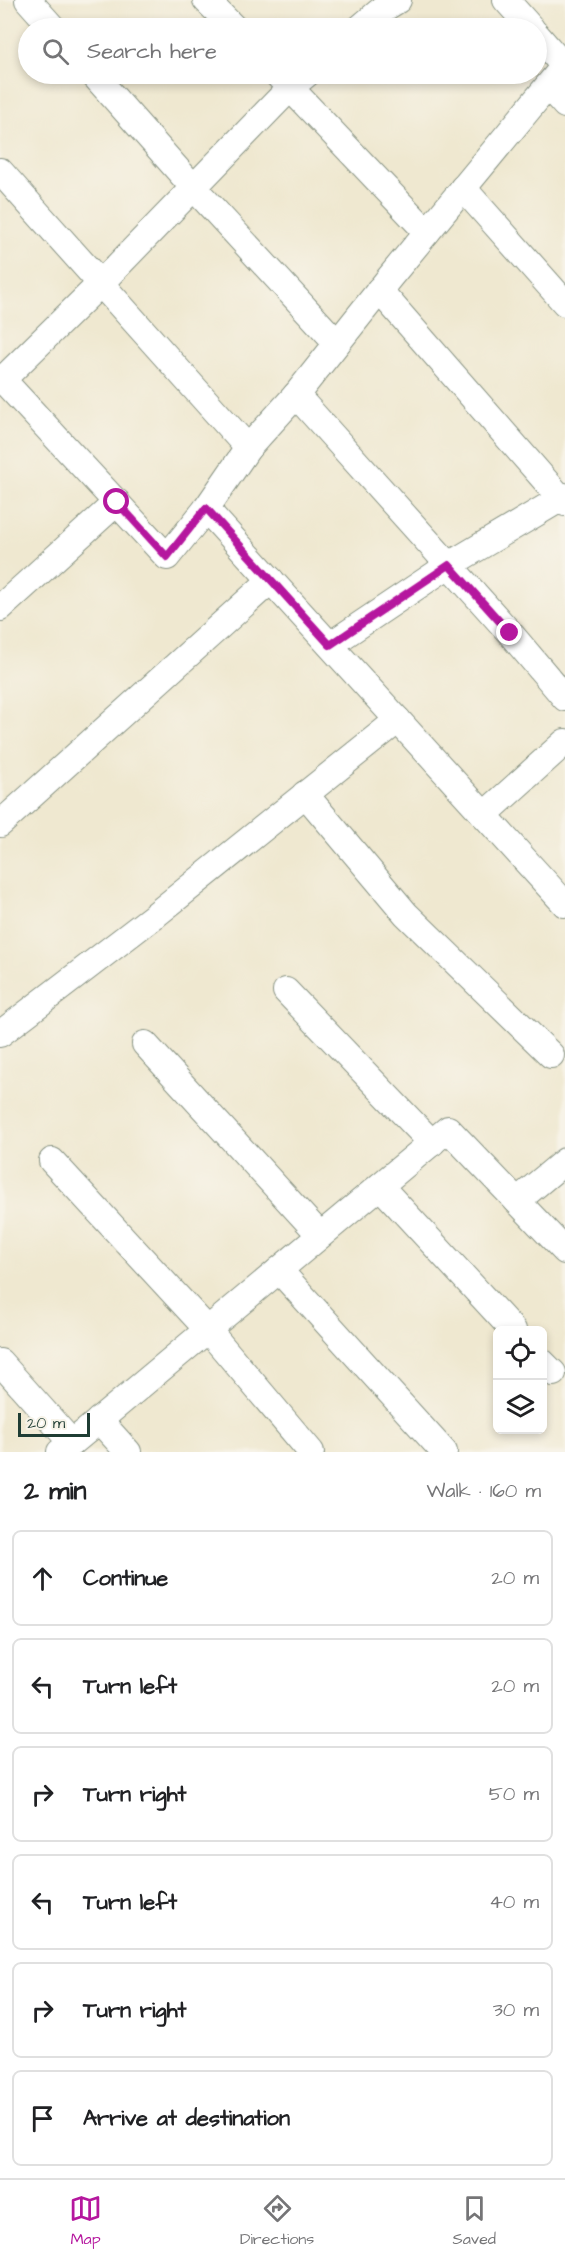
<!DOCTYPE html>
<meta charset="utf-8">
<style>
body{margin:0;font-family:"Architects Daughter",sans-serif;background:#f2f2f2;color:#202124}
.controls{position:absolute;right:18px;bottom:18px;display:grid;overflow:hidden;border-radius:9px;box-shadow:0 3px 9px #0003}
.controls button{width:54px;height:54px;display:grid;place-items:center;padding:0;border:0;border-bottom:2px solid #e0e0e0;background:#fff;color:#202124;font:30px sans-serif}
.scale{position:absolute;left:18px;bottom:15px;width:72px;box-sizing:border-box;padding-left:6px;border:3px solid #1f3d34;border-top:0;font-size:16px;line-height:21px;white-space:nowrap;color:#1f3d34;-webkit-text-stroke:4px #f7f3e8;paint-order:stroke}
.stop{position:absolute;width:18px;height:18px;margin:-14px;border:4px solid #b5179e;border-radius:50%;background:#fff}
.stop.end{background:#b5179e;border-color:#fff;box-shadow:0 2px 6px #0008}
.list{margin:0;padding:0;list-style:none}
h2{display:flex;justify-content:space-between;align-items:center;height:78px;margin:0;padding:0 24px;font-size:26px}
h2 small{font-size:20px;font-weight:400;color:#757577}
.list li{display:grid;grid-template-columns:39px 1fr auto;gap:18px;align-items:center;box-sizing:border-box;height:96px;margin:0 12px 12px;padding:0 12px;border:2px solid #e0e0e0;border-radius:9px}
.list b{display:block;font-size:22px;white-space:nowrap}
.list em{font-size:20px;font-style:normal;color:#757577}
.icon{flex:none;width:33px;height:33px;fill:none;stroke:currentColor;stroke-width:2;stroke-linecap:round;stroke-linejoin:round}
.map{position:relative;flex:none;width:565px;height:1452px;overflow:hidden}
.search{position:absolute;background:#fff;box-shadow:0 3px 9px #0003;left:18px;right:18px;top:18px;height:66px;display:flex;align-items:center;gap:15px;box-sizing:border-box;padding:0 21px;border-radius:33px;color:#757577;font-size:22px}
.sheet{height:726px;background:#fff}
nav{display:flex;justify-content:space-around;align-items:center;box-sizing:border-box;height:84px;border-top:2px solid #e0e0e0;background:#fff;font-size:16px;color:#757577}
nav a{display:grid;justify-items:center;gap:3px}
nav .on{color:#b5179e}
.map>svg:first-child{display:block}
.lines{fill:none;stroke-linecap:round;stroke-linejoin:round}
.minor-casing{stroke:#879282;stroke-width:28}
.minor{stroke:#fff;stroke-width:26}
.route{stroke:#b5179e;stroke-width:8}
</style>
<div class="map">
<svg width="565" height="1452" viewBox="0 0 565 1452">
<rect width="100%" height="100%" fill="#f7f3e8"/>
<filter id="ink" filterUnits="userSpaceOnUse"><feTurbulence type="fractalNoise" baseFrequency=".0167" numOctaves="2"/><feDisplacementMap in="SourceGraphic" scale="12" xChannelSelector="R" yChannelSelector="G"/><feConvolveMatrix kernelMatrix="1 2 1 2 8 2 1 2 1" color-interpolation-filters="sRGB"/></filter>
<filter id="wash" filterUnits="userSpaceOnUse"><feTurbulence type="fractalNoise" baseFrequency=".008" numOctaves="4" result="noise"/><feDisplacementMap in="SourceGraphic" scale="24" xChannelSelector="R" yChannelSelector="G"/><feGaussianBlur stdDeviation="1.35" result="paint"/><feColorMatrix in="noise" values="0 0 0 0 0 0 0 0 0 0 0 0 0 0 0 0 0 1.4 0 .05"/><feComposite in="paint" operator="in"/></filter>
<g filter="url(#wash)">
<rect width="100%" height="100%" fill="#efe8d0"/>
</g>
<g filter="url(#ink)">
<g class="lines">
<g class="minor-casing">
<g id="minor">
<path d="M28 0 53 28"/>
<path d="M206 0 234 28"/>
<path d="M506 0 531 28"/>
<path d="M360 28 380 11 398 0"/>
<path d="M536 34 564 66"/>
<path d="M93 74 194 188 337 343"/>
<path d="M277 74 427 232"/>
<path d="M548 86 565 105"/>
<path d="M0 171 248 448"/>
<path d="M463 188 565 303"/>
<path d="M379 290 565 503"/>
<path d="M0 377 167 557 206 509 248 448 296 395 390 277 565 65"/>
<path d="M0 382 100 284 291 87 307 74"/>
<path d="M296 395 510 633 565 698"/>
<path d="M206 509 565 904"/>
<path d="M0 608 117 502"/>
<path d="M330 645 449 565 565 496"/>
<path d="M305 794 406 914 551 1055"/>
<path d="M484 815 565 742"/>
<path d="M0 824 271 580"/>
<path d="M286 991 432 1143"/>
<path d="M0 1034 154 916 398 720"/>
<path d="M145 1044 320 1235"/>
<path d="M52 1161 208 1330 311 1452"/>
<path d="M380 1186 513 1330"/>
<path d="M517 1201 565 1161"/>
<path d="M279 1270 444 1452"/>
<path d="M0 1362 72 1443 60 1452"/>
<path d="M542 1362 553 1373"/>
<path d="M99 1420 128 1452"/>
<path d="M72 1443 448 1129 565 1251"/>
</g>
</g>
<use href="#minor" class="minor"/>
</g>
</g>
<g class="lines" filter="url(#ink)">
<path class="route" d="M117 502 167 557 206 508 330 645 449 565 510 633"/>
</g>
</svg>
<div class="controls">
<button><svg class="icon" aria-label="locate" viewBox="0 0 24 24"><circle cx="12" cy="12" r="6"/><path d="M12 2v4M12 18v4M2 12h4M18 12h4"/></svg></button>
<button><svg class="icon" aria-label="layers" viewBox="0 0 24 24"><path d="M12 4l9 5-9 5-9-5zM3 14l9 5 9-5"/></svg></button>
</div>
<div class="scale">20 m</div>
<div class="stop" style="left:117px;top:502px"></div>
<div class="stop end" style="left:510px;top:633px"></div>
<div class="search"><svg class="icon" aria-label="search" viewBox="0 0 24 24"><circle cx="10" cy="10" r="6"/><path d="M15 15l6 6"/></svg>Search here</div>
</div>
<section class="sheet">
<h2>2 min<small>Walk · 160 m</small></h2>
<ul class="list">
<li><svg class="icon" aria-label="ahead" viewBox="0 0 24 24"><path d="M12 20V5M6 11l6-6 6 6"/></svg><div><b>Continue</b></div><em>20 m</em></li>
<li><svg class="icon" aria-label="left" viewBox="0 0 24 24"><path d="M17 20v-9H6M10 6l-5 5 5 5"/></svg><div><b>Turn left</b></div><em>20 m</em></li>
<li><svg class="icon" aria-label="right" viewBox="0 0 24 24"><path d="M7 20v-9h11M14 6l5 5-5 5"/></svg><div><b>Turn right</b></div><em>50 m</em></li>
<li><svg class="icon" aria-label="left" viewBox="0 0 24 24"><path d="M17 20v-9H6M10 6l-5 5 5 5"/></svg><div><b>Turn left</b></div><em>40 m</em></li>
<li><svg class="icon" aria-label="right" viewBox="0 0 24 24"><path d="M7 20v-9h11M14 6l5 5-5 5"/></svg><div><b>Turn right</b></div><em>30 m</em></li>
<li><svg class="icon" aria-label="arrive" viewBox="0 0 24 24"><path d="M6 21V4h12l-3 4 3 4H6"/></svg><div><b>Arrive at destination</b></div></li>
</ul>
</section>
<nav>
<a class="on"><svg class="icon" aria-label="map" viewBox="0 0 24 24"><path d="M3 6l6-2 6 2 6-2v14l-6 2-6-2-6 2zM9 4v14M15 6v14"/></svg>Map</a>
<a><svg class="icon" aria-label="directions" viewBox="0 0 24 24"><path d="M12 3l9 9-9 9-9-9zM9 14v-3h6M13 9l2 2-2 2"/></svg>Directions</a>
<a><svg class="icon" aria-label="saved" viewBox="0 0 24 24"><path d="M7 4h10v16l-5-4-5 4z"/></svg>Saved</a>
</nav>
